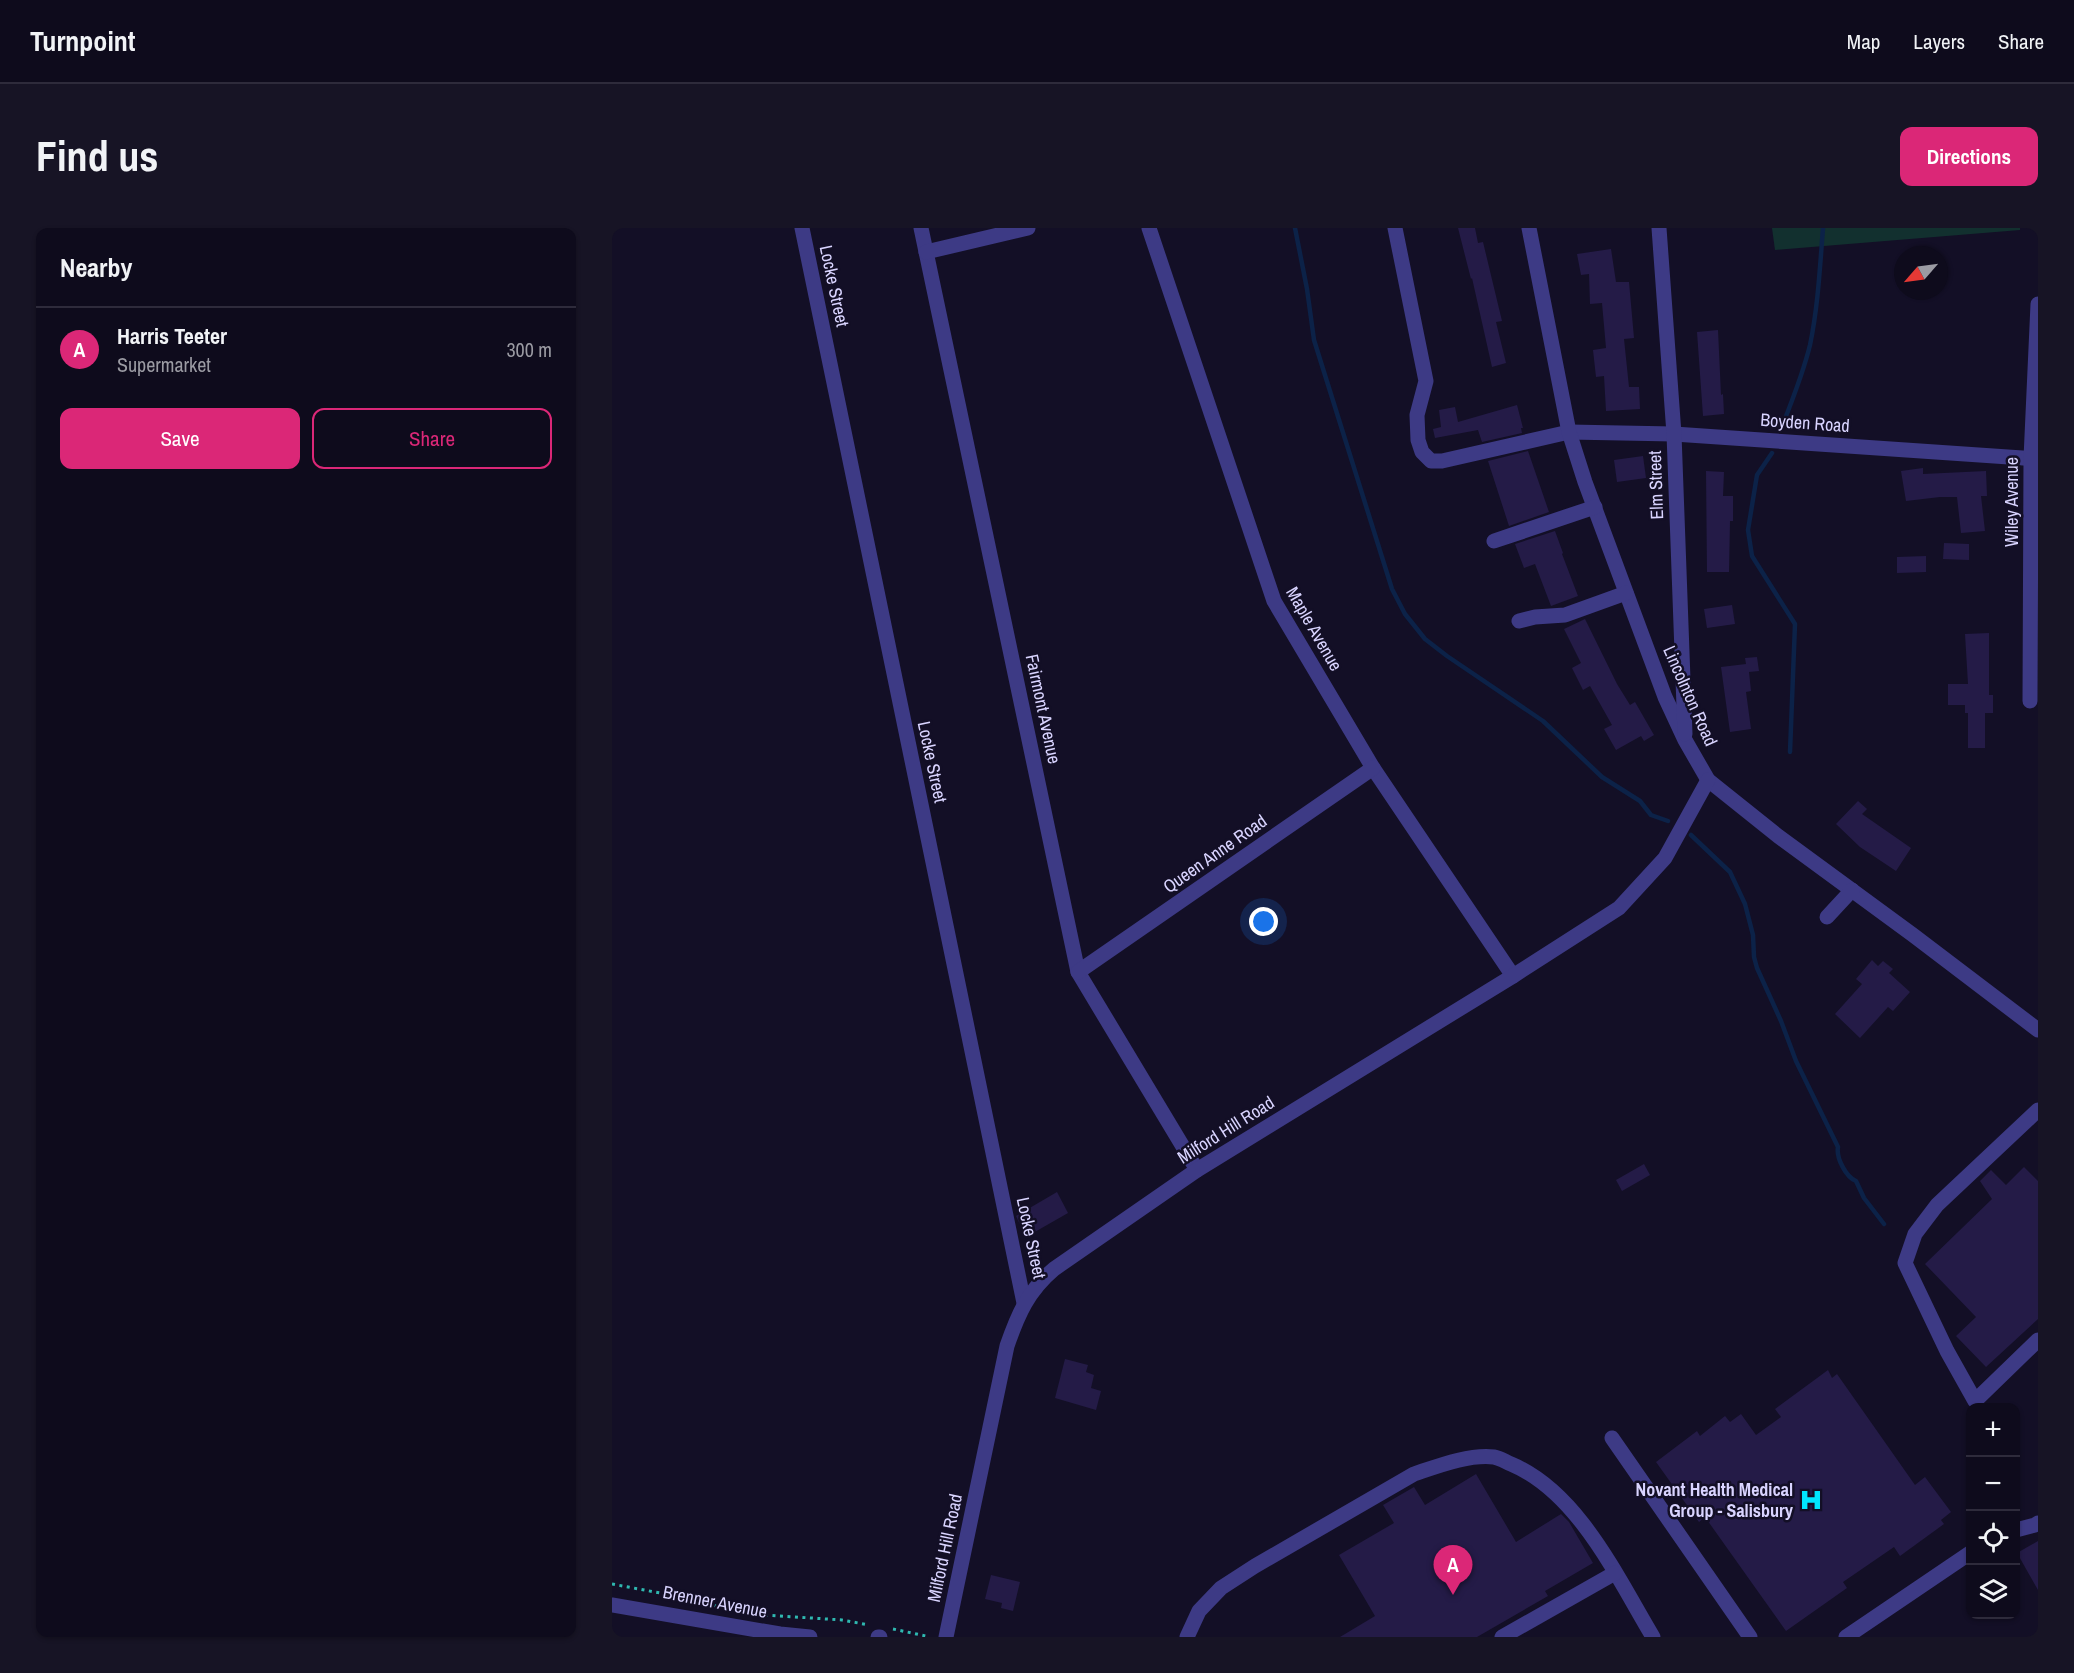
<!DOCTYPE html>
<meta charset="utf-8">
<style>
body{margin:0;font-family:"Archivo Narrow",sans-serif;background:#171425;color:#f1f3f6}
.controls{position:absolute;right:18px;bottom:18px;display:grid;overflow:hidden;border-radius:12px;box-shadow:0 2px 4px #0004}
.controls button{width:54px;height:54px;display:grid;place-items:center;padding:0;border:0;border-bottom:2px solid #2e2b3b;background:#0e0b1c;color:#f1f3f6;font:30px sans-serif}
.compass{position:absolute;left:1282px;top:18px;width:54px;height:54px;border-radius:50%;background:#0e0b1c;box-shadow:0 2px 4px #0004;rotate:242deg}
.you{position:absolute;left:652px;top:694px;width:21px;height:21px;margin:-15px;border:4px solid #fff;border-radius:50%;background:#1a73e8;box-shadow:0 0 0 9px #1a73e833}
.badge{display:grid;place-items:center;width:39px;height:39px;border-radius:50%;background:#db2777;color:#fff;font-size:20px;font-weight:700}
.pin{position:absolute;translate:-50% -50px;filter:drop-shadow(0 2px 3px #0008)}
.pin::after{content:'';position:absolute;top:32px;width:21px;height:18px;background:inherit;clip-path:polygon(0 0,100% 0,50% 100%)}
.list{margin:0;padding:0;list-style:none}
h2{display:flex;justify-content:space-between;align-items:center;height:78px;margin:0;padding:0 24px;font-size:26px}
h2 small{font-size:20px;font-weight:400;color:#9b9ba3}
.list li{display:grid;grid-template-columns:39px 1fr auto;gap:18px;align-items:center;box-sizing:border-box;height:84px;padding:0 24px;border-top:2px solid #2e2b3b}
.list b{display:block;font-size:22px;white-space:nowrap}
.list p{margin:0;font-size:20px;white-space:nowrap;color:#9b9ba3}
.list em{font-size:20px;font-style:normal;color:#9b9ba3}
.actions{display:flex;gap:12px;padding:18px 24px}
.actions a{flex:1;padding:14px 0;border:2px solid #db2777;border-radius:12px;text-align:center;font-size:21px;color:#db2777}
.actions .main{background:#db2777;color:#fff}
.icon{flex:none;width:33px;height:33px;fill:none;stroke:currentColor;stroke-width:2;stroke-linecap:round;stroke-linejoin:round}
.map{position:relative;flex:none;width:1426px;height:1409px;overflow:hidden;border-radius:12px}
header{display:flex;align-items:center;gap:36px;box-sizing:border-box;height:84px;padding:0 30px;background:#0e0b1c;border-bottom:2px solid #2e2b3b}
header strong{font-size:28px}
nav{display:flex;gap:33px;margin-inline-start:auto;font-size:21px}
.intro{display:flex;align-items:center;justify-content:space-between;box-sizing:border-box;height:144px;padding:0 36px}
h1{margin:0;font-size:42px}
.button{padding:15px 27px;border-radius:12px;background:#db2777;color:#fff;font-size:21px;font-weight:700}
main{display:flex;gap:36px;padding:0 36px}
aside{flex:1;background:#0e0b1c;border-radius:12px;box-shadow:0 2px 4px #0004}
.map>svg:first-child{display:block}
.green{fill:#12302f}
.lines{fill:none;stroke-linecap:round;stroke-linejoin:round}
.stream{stroke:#0c2248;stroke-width:4.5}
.building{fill:#241b47}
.path{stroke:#2fb8b0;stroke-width:3;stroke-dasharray:3 4.5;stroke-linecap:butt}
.minor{stroke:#3d3a85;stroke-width:15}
.labels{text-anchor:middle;stroke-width:5;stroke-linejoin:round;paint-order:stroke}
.street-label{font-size:18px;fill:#d9d4ff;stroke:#130f26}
.poi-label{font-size:18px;font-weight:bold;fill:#d9d4ff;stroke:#130f26;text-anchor:end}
</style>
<header>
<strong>Turnpoint</strong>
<nav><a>Map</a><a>Layers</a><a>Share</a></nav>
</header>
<div class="intro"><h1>Find us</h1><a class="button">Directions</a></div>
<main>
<aside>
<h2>Nearby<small></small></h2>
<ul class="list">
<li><span class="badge">A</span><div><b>Harris Teeter</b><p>Supermarket</p></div><em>300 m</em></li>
</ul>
<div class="actions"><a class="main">Save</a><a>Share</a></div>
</aside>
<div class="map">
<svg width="1426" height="1409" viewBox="0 0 1426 1409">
<rect width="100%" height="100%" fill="#130f26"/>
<path class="green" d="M1160 0H1408V2L1163 22Z"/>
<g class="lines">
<g class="stream">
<path d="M683 0 695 61 702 112 780 361 793 386 813 411 835 428 931 493 990 549 1028 573 1039 587 1056 593"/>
<path d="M1169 201C1180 173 1191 146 1198 117 1206 79 1208 38 1211 0"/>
<path d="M1160 225 1145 247 1136 302 1140 328 1183 396 1178 524"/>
<path d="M1079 607 1118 644 1133 676 1141 707 1142 729 1145 740 1169 793 1184 833 1226 919C1224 930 1234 949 1244 953L1252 970 1272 996"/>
</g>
</g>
<g class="building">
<path d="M846 0H863L866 15 871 14 890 93 884 94 894 135 880 139 860 50 859 51Z"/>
<path d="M999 21 1004 54H1017L1022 110 1012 111 1017 159H1027L1028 181 994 183 992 148 984 149 981 122 994 120 990 75 978 76 977 46 969 47 965 26Z"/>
<path d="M1106 102 1109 167 1111 166 1112 186 1091 188 1085 104Z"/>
<path d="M905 177 911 200H909L910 205 870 214 866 202 823 210 821 201 829 199 827 182 843 179 846 194Z"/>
<path d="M916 223 937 284 897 298 876 233Z"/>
<path d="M1031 228 1034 250 1005 254 1002 232Z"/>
<path d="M1311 240V246L1374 243 1375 268H1369L1373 303 1349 305 1345 269H1328L1294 273 1289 243Z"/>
<path d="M1094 243 1112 244 1111 268H1121V293H1118L1117 344H1095Z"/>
<path d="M943 303 951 325 950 326 966 368 939 378 923 336 912 340 903 316Z"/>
<path d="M1332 315 1357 316V332L1331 331Z"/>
<path d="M1314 328V344L1285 345V329Z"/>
<path d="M1120 377 1123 396 1095 400 1092 381Z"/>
<path d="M973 391 1005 456 1018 477 1023 474 1042 507 1032 513 1029 508 1004 522 992 501 1000 497 978 458 971 462 960 440 969 435 952 401Z"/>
<path d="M1377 405V467H1381V485H1373V520H1356V485H1353V477H1336V456H1356L1353 406Z"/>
<path d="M1145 429 1147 443 1137 444 1139 463 1134 464 1139 501 1118 504 1109 439 1134 436 1133 430Z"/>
<path d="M1246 573 1255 581 1250 586 1299 620 1284 643 1248 619 1224 596Z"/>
<path d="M1260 732 1266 738 1271 733 1281 741 1277 745 1298 764 1281 783 1276 779 1248 810 1223 786 1250 756 1244 751Z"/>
<path d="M1032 936 1038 947 1010 963 1004 952Z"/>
<path d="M1412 939 1426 953V1091L1374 1139 1344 1108 1364 1089 1313 1036 1380 971 1368 953 1379 942 1394 957Z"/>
<path d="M445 964 456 985 414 1009 404 988Z"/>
<path d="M453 1131 476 1137 474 1144 482 1147 479 1160 489 1163 484 1182 443 1170Z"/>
<path d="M1216 1142 1220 1150 1225 1146 1303 1257 1313 1249 1339 1284 1329 1292 1332 1296 1288 1328 1282 1319 1231 1354 1235 1360 1174 1403 1093 1289 1087 1294 1044 1234 1085 1203 1088 1208 1113 1188 1118 1194 1129 1186 1144 1207 1169 1189 1163 1181Z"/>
<path d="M864 1246 904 1314 949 1286 957 1294 981 1335 933 1363 936 1368 865 1409H728L763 1388 727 1327 782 1295 771 1277 802 1259 813 1277Z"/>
<path d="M1426 1313V1362L1405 1325Z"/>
<path d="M379 1347 408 1354 401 1383 389 1380 390 1375 373 1371Z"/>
</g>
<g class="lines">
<g class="path">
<path d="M0 1356 59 1367 108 1379"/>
<path d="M153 1387 230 1392 257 1397"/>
<path d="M281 1401 314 1408"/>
</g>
<g class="minor">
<path d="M190 0 412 1075"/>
<path d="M309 0 466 744 585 942"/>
<path d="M537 0 662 373 761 540 901 748"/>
<path d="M783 0 814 153 805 187 806 212 810 224 819 233H830L957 204 1062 206 1426 231"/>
<path d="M917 0 957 204 973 254 1053 469 1073 512 1096 552 1166 608 1301 707 1426 802"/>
<path d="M1047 0 1062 206 1073 506"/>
<path d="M314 24 416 0"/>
<path d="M882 313 983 279"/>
<path d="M907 393 923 389 953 387 1014 365"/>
<path d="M1418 473 1419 230 1426 76"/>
<path d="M1215 689 1240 662"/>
<path d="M466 744 761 540"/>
<path d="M1426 882 1325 977 1303 1006 1293 1035 1335 1123 1363 1173 1426 1112"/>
<path d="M1000 1210 1138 1409"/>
<path d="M1404 1302 1423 1297 1426 1295"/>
<path d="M0 1377 168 1406 198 1409"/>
<path d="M266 1409H268"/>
<path d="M334 1409 395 1118C406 1086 416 1063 442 1041L585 942 901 748 1007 680 1053 630 1096 552"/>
<path d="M575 1409 587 1383 609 1360 643 1338 802 1246C826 1238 857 1226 882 1229 888 1230 894 1234 899 1236 966 1264 1005 1349 1041 1409"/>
<path d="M890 1409 1003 1345"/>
<path d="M1234 1409 1358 1325"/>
</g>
</g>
<defs>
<g id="hospital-bare" transform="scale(1.8)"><path d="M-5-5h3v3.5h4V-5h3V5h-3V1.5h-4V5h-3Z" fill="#00e5ff" stroke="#130f26" stroke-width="2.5" paint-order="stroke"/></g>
</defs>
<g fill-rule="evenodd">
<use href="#hospital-bare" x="1199" y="1272"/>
</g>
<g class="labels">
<g class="street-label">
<text transform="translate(222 58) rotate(78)" y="6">Locke Street</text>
<text transform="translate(1193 195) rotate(4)" y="6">Boyden Road</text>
<text transform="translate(1044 257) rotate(-92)" y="6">Elm Street</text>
<text transform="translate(1400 274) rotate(-90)" y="6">Wiley Avenue</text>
<text transform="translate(702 401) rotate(60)" y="6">Maple Avenue</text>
<text transform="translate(1078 468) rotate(66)" y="6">Lincolnton Road</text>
<text transform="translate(431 481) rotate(78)" y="6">Fairmont Avenue</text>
<text transform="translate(320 534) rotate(78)" y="6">Locke Street</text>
<text transform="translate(603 626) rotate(-35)" y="6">Queen Anne Road</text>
<text transform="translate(614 902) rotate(-32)" y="6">Milford Hill Road</text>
<text transform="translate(419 1010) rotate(78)" y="6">Locke Street</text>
<text transform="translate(333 1320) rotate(-78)" y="6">Milford Hill Road</text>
<text transform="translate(103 1374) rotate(11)" y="6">Brenner Avenue</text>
</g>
<g class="poi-label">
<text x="1181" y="1268">Novant Health Medical<tspan x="1181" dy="21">Group - Salisbury</tspan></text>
</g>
</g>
</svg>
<div class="controls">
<button>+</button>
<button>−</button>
<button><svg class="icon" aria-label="locate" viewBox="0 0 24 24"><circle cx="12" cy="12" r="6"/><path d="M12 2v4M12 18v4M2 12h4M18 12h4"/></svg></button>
<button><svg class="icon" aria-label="layers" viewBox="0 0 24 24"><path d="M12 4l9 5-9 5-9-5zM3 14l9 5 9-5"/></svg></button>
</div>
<svg class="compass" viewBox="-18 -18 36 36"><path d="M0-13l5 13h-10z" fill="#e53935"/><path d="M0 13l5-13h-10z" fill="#9b9ba3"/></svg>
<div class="you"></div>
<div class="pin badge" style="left:841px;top:1367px">A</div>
</div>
</main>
